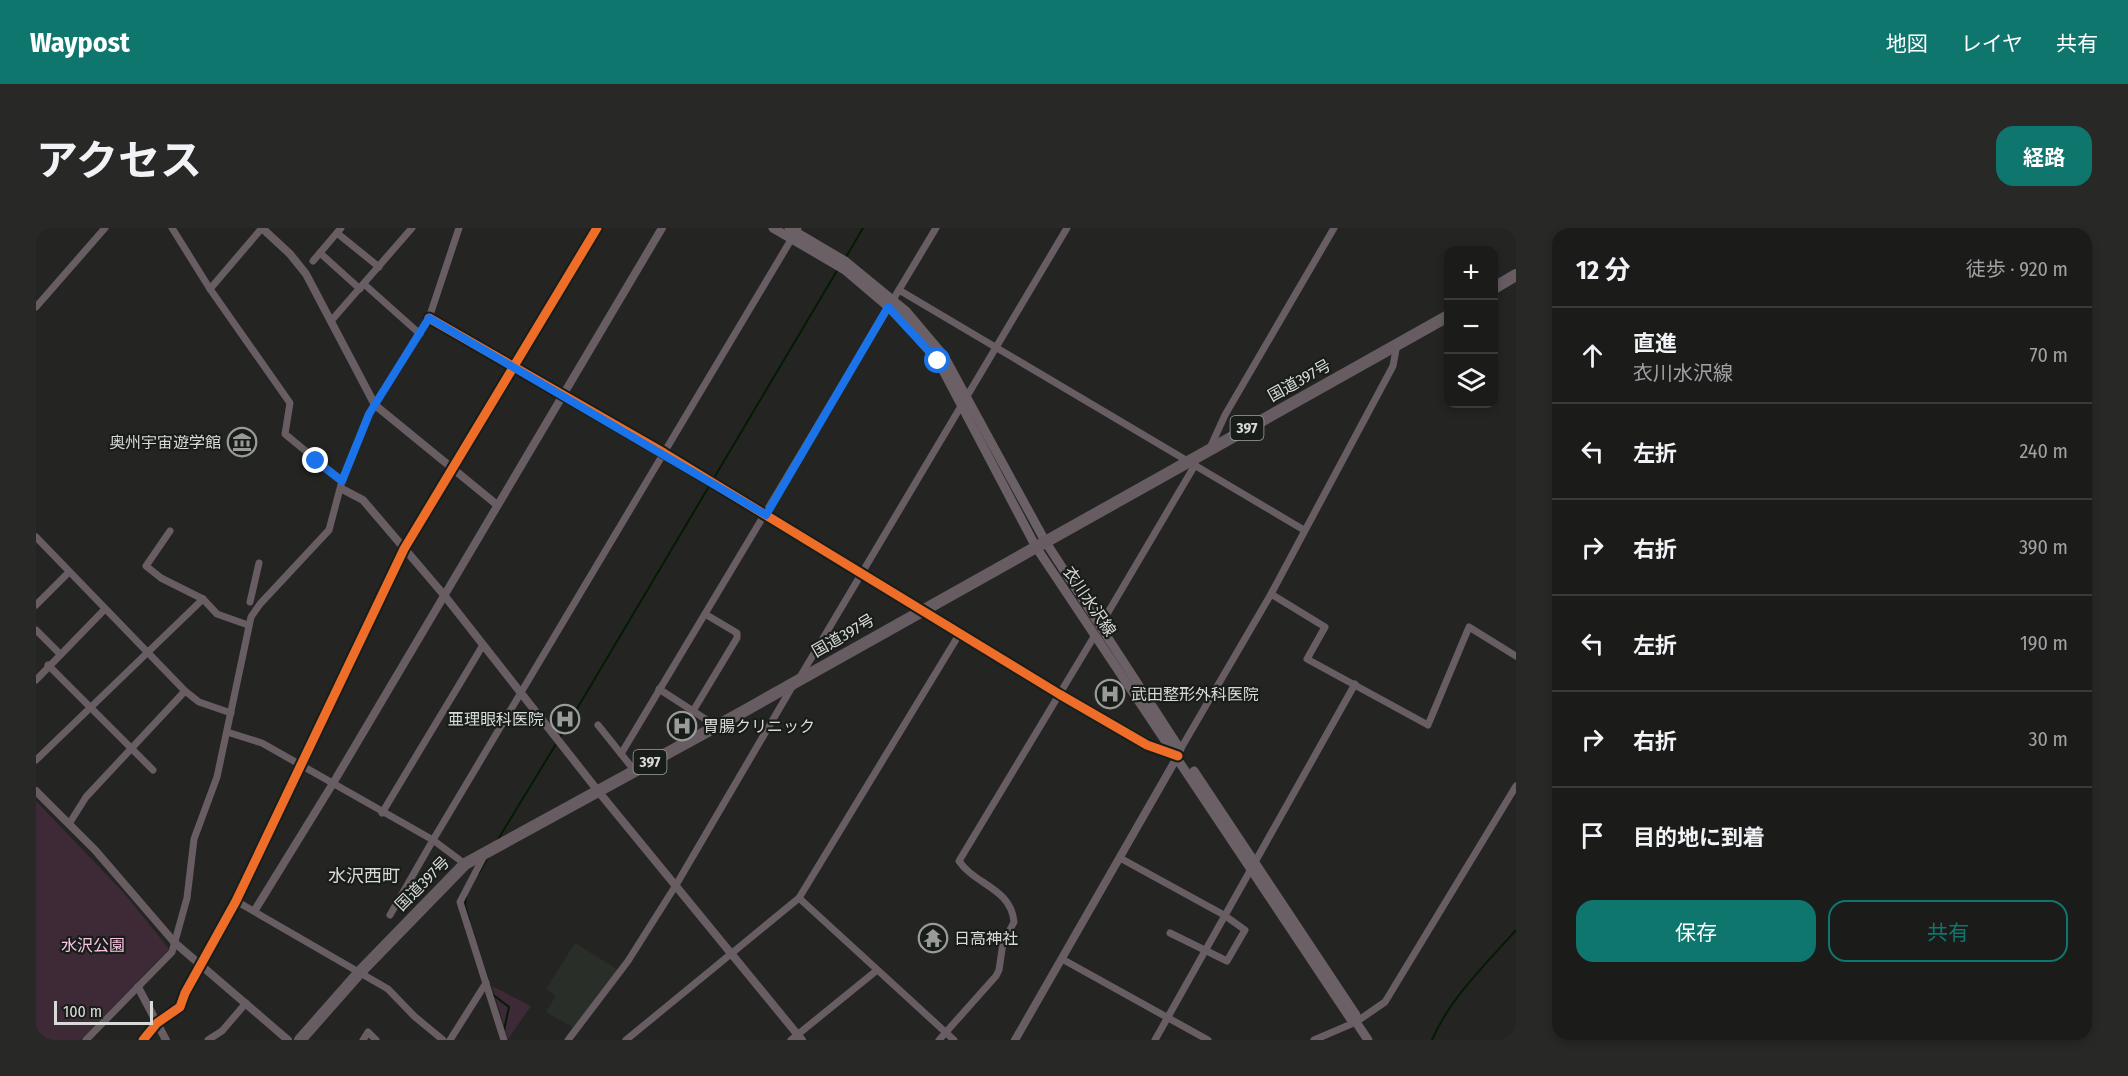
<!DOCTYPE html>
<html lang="ja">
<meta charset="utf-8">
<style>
body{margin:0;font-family:"Fira Sans Condensed","Noto Sans JP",sans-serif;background:#282927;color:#f1f3f6}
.controls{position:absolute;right:18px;top:18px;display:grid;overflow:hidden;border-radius:12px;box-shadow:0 3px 9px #0003}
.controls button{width:54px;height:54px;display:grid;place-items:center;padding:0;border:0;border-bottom:2px solid #393a39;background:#1b1c1a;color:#f1f3f6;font:30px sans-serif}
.scale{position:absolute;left:18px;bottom:15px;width:99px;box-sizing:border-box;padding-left:6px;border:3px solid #d8dad8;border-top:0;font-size:16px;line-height:21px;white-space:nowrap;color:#d8dad8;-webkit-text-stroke:4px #191d19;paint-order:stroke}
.stop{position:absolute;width:18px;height:18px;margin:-14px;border:4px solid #1a73e8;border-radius:50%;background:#fff}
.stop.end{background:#1a73e8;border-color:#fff;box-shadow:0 2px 6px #0008}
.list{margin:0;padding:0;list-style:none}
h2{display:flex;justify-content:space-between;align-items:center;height:78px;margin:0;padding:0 24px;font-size:26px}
h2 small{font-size:20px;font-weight:400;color:#a0a1a2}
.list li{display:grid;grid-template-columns:39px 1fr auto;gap:18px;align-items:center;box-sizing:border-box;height:96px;padding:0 24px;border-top:2px solid #393a39}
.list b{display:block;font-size:22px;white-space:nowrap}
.list p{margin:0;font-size:20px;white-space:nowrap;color:#a0a1a2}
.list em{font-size:20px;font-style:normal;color:#a0a1a2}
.actions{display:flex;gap:12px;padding:18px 24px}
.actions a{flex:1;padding:14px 0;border:2px solid #0f766e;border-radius:18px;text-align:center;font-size:21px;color:#0f766e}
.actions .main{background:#0f766e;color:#fff}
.icon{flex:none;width:33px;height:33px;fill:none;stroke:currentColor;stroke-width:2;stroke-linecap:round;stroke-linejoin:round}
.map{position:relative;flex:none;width:1480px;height:812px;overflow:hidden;border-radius:18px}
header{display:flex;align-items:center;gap:36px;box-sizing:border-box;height:84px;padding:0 30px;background:#0f766e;color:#fff}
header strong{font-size:28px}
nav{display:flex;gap:33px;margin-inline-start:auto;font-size:21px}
.intro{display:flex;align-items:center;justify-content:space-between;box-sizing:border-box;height:144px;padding:0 36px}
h1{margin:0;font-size:42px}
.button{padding:15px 27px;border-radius:18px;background:#0f766e;color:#fff;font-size:21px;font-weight:700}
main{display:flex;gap:36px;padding:0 36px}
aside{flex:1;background:#1b1c1a;border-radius:18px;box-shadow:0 3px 9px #0003}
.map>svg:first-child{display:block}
.built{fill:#292e28}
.green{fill:#3e2936}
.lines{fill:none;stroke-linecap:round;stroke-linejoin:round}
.stream{stroke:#051a03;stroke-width:2}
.minor{stroke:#675d63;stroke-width:7}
.tertiary{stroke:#675d63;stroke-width:8}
.secondary{stroke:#6a6065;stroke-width:9}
.trunk{stroke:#665c62;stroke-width:12}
.cycleway-casing{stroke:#191d19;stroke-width:13}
.cycleway{stroke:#ee6e29;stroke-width:9}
.route{stroke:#1a73e8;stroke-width:8}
.labels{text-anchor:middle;stroke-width:4.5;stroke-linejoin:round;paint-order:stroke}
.shield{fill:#191d19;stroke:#9fa19f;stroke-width:1.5}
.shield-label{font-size:15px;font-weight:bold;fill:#d8dad8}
.street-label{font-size:16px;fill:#d8dad8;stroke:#191d19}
.poi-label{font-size:16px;fill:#d8dad8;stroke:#191d19;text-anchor:start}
.park-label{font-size:16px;fill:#f9c4e5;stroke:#191d19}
.neighbourhood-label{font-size:18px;fill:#d8dad8;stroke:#191d19}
</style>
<header>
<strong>Waypost</strong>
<nav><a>地図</a><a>レイヤ</a><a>共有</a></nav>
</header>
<div class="intro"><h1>アクセス</h1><a class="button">経路</a></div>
<main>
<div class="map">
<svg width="1480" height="812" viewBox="0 0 1480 812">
<rect width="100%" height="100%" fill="#242523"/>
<path class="built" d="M539 715 582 742 538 800 510 784 520 768 510 761Z"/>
<g class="green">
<path d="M0 573 88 665 133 721 45 812H0Z"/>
<path d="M456 758 495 778 472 811Z"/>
</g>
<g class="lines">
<g class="stream">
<path d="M810 29 827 0"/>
<path d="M523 511 802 41"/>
<path d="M461 613 520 516"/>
<path d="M443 645 452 629"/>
<path d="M430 668 429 677 433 692"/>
<path d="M456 766 473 779 468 802"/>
<path d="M1396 812C1414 770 1450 736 1480 702"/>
</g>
<g class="minor">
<path d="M136 0 174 61 254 175 249 206 306 253"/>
<path d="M301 5 343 39"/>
<path d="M284 25 324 61"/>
<path d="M277 33 305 0"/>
<path d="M328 56 384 106"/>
<path d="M174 61 226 0"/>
<path d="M863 62 1268 302"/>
<path d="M0 79 69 0"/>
<path d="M393 90 628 225 1023 466 1111 517 1138 527"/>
<path d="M295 93 376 0"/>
<path d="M1174 220 1189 187 1298 0"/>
<path d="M134 303 110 338 125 350 167 371 181 386 212 397"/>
<path d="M0 309 149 463 163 474 195 485"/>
<path d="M1235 366 1289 399 1271 431 1392 497 1433 399 1480 428"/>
<path d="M214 374 223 335"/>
<path d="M0 377 33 344"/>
<path d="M1064 398 1159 237"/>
<path d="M0 402 24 426"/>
<path d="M12 437 117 542"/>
<path d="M764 449 1031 0"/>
<path d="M0 452 69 381"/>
<path d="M623 461 680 498"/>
<path d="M657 483 701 410V405L669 386"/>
<path d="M562 497 598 542"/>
<path d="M191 504 226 515 397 612 354 687"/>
<path d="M1144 522 1235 366 1357 138 1361 116"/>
<path d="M585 526 900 0"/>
<path d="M0 532 167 371"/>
<path d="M346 585 447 417"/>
<path d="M33 596 50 569 149 463"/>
<path d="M449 626 424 674 468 812"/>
<path d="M1084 630 1188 687 1209 702 1191 733 1134 705"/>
<path d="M429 636 397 612 762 0"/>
<path d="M763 670 918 812"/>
<path d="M200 673 352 761 378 788 407 812"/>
<path d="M1026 731 1172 812"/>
<path d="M50 812 136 724 151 670 158 611 181 549 215 389 224 376 293 302 306 253 333 186 393 90 423 0"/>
<path d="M107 812 121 795 144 779 149 765 200 673 368 321 561 0"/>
<path d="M172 812 186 803 210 775"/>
<path d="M327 812 332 804 340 812"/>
<path d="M414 812 450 755"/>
<path d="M532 812 592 733 640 657 756 459"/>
<path d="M590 812 763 670 924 405"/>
<path d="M755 812 840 743"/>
<path d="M903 812 960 748 963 742 967 715 978 694C975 660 939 657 923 633L1059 407"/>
<path d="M1119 812 1319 456"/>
<path d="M1278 812 1320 794 1349 774 1480 558"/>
</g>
<g class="tertiary">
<path d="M226 0 254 26 270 46 339 177 460 276"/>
<path d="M306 261 327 272 408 367 562 563 766 812"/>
<path d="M0 563 59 622 139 715 252 812"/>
<path d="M219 682 296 557 626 0"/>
<path d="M102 759 130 812"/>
<path d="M979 812 1143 526"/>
</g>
<g class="secondary">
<path d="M737 0 809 42 863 88 902 133 1000 319 1314 790 1320 794 1332 812"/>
<path d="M753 0 809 33 870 83 908 128 1009 313 1144 521"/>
<path d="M1158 543 1320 787V794"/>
</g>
<g class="trunk">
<path d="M1458 60 1480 47"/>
<path d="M264 812 324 744 429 636 701 487 1412 88"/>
</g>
<g class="cycleway-casing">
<g id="cycleway">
<path d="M393 90 628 225 1023 466 1111 517 1142 528"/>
<path d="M107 812 121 795 144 779 149 765 200 673 368 321 561 0"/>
</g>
</g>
<use href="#cycleway" class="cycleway"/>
</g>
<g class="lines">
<path class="route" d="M280 233 306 253 333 186 393 90 730 287 852 79 902 133"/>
</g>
<defs>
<g id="museum-ring" transform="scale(1.5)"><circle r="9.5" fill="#191d19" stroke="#999b99" stroke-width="1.5"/><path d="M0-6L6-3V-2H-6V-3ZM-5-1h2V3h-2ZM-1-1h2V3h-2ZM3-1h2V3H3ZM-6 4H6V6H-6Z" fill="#999b99"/></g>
<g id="hospital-ring" transform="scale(1.5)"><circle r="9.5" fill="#191d19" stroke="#999b99" stroke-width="1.5"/><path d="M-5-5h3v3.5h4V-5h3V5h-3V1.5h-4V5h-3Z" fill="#999b99"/></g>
<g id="temple-ring" transform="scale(1.5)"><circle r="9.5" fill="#191d19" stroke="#999b99" stroke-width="1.5"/><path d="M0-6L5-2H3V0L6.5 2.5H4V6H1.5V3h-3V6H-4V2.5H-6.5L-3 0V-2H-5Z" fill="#999b99"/></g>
</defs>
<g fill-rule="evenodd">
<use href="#museum-ring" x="206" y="214"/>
<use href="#hospital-ring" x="1074" y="466"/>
<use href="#hospital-ring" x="529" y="491"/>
<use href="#hospital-ring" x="646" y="498"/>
<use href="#temple-ring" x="897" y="710"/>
</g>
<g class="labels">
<g class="shield">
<rect x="1194.5" y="188" width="33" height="24" rx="4.5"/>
<rect x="597.5" y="522" width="33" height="24" rx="4.5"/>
</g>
<g class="shield-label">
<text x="1211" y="205">397</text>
<text x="614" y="539">397</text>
</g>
<g class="street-label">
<text transform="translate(1263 152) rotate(-29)" y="6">国道397号</text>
<text transform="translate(1054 373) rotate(56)" y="6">衣川水沢線</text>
<text transform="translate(807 407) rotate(-30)" y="6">国道397号</text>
<text transform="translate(386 655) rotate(-45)" y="6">国道397号</text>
</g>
<g class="poi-label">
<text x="185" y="220" text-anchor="end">奥州宇宙遊学館</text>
<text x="1095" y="472">武田整形外科医院</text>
<text x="508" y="497" text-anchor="end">亜理眼科医院</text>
<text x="667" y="504">胃腸クリニック</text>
<text x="918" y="716">日高神社</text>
</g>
<g class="park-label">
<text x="57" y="723">水沢公園</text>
</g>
<g class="neighbourhood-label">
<text x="328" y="654">水沢西町</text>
</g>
</g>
</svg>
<div class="controls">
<button>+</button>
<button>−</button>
<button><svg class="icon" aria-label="layers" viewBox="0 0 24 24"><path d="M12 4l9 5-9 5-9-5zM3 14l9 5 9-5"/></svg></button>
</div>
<div class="scale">100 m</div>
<div class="stop" style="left:902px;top:133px"></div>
<div class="stop end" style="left:280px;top:233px"></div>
</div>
<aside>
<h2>12 分<small>徒歩 · 920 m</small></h2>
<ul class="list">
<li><svg class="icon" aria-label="ahead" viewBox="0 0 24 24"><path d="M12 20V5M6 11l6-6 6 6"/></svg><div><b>直進</b><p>衣川水沢線</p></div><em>70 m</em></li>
<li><svg class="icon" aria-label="left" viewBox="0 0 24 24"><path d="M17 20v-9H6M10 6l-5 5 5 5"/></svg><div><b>左折</b></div><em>240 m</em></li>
<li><svg class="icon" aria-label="right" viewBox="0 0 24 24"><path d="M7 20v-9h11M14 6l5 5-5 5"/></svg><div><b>右折</b></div><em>390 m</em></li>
<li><svg class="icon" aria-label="left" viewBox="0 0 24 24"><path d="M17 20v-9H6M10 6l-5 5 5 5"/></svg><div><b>左折</b></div><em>190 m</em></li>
<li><svg class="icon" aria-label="right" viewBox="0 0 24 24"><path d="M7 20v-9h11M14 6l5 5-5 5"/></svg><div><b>右折</b></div><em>30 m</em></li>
<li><svg class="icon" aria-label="arrive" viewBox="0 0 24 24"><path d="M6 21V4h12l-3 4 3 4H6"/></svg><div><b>目的地に到着</b></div></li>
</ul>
<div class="actions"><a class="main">保存</a><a>共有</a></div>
</aside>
</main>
